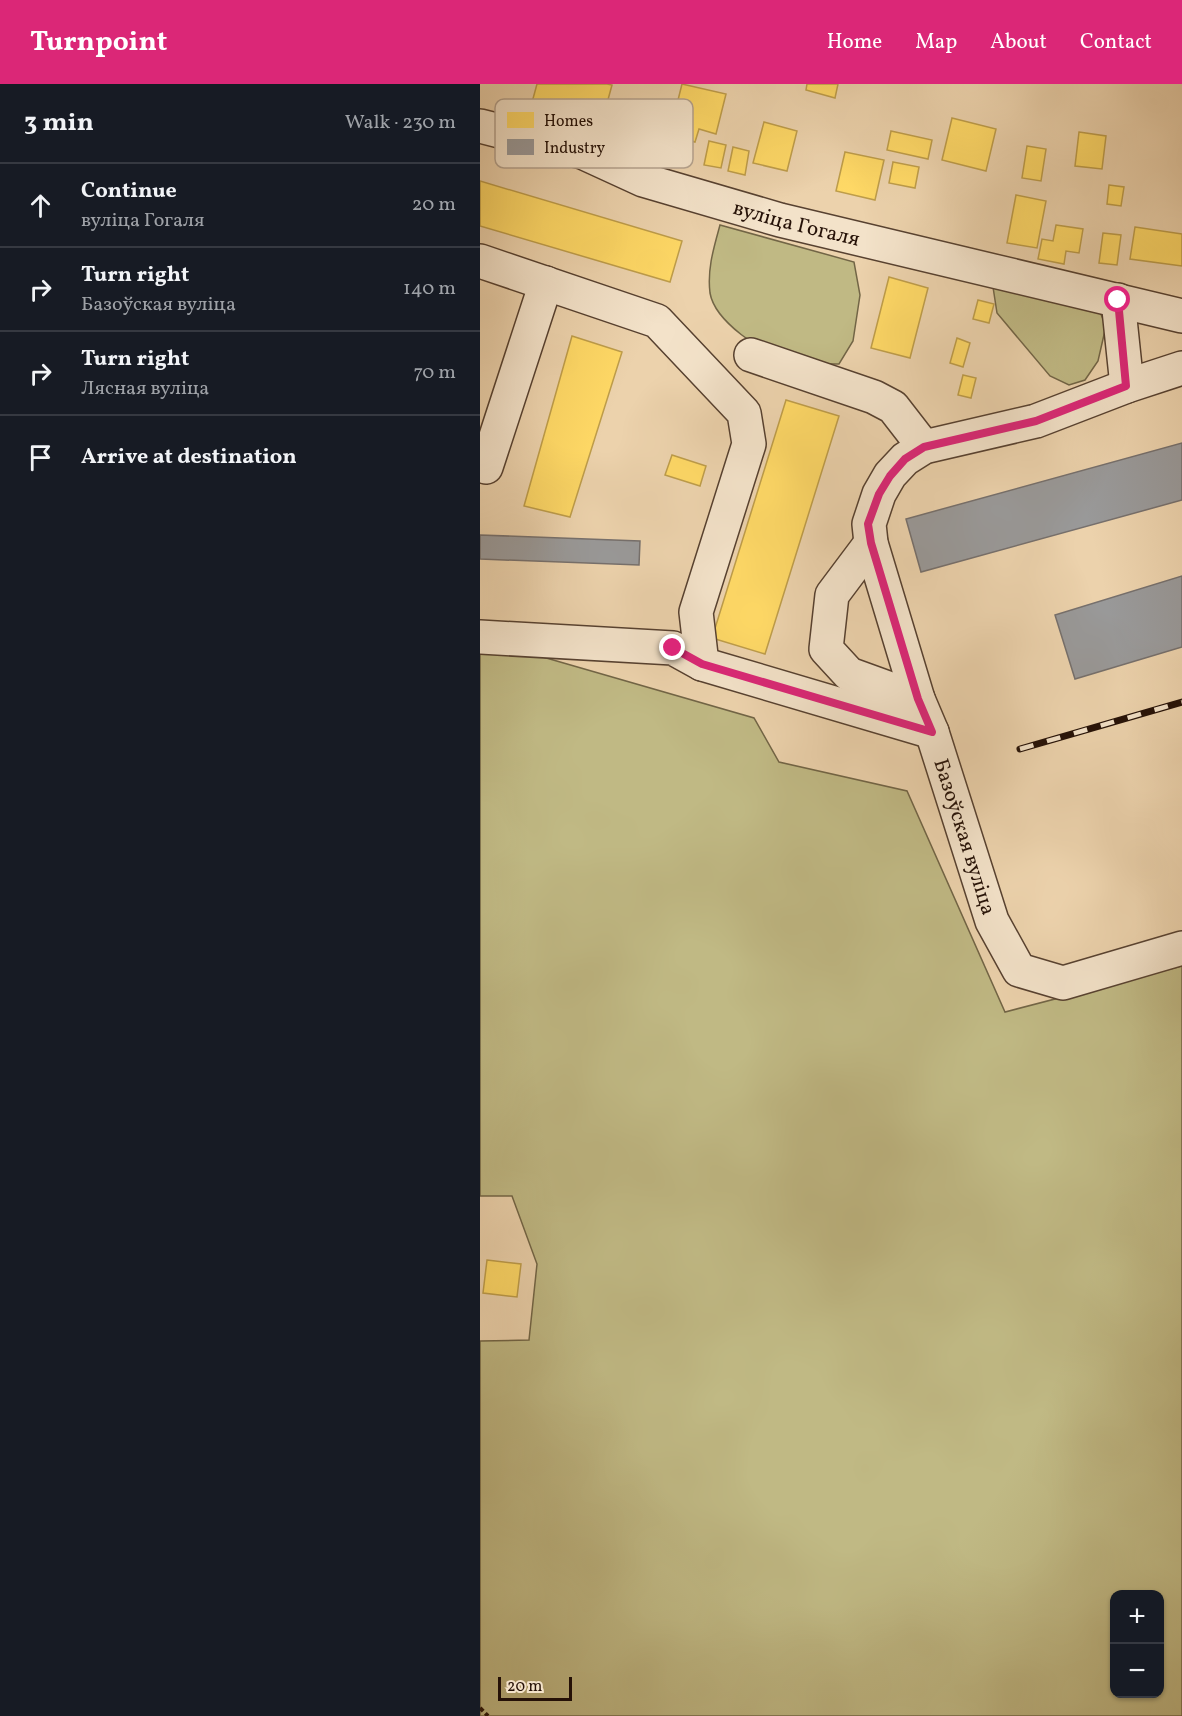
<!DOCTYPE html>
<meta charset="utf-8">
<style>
body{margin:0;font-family:Vollkorn,serif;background:#20242c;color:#f1f3f6}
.controls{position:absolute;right:18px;bottom:18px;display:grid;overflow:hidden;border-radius:12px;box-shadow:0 2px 4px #0004}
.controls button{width:54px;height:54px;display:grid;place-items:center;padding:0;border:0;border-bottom:2px solid #363941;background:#171b24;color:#f1f3f6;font:30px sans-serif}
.scale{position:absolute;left:18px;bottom:15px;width:74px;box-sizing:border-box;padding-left:6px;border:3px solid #251107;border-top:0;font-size:16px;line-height:21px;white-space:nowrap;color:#251107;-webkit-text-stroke:4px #f3e2c9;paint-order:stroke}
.stop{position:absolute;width:18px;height:18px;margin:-14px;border:4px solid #db2777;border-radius:50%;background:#fff}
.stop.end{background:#db2777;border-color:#fff;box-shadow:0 2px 6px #0008}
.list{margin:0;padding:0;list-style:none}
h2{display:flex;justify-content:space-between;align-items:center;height:78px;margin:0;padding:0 24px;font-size:26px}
h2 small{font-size:20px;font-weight:400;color:#9ea1a6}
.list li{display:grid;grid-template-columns:39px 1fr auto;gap:18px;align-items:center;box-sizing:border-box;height:84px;padding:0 24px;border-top:2px solid #363941}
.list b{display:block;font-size:22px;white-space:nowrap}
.list p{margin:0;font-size:20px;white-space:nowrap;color:#9ea1a6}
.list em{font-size:20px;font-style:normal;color:#9ea1a6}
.icon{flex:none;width:33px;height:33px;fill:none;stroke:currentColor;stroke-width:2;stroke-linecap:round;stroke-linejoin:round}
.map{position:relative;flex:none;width:702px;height:1632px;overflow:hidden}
header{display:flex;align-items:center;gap:36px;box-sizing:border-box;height:84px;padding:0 30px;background:#db2777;color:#fff}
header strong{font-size:28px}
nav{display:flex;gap:33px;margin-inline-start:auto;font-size:21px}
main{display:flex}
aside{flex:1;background:#171b24}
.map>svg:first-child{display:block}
.green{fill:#c0b984;stroke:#726546;stroke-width:1.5;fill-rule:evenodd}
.homes{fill:#ffd966;stroke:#be9d4a;stroke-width:1.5}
.industry{fill:#999;stroke:#76706d;stroke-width:1.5}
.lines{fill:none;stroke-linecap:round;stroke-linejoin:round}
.minor-casing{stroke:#574130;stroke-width:36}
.path{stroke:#251107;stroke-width:4;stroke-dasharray:4.5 3;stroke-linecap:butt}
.minor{stroke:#f3e2c9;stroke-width:33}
.rail-casing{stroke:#251107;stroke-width:7}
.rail{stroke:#f3e2c9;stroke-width:4.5;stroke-dasharray:14;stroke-linecap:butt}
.route{stroke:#db2777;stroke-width:8}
.labels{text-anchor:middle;stroke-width:6;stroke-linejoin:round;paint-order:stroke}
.street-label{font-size:21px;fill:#251107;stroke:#f3e2c9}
.key{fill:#f3e2c9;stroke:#b5a38f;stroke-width:1.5}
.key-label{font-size:16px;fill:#251107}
</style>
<header>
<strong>Turnpoint</strong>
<nav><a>Home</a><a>Map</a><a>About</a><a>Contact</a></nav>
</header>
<main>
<aside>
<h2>3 min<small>Walk · 230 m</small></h2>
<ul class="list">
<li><svg class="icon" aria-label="ahead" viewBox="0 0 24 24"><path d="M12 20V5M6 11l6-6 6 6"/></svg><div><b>Continue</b><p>вуліца Гогаля</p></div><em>20 m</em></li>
<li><svg class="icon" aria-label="right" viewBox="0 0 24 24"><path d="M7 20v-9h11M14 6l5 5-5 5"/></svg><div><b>Turn right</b><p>Базоўская вуліца</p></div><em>140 m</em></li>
<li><svg class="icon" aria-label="right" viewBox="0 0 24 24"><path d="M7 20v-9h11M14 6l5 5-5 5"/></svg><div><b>Turn right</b><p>Лясная вуліца</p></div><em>70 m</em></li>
<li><svg class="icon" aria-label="arrive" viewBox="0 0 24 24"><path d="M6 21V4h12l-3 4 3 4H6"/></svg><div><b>Arrive at destination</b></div></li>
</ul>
</aside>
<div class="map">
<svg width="702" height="1632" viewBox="0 0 702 1632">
<rect width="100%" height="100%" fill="#ecd2ac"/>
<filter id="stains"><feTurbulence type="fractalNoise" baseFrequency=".00333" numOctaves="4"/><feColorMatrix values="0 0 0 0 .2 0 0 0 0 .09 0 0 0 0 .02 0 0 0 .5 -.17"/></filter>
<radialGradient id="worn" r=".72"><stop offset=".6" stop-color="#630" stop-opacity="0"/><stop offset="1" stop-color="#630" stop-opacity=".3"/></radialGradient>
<g class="green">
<path d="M240 141 374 178 380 211 373 257 359 280C343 279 322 281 308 277 282 268 235 238 230 209 227 185 234 163 240 141Z"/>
<path d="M513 203 617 221 626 242 618 277 605 296 589 301 570 292 517 229Z"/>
<path d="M0 564 49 569 274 634 299 678 427 707 525 928 702 882V1632H0V1257L49 1256 57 1180 32 1112H0ZM634 1510H680V1610H634Z"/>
</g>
<g class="homes">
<path d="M57 0H127L132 1 126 23 114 20 109 38 51 22Z"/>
<path d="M202 0 246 10 236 50 219 45 215 58 189 52Z"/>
<path d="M327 0H358L355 14 326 6Z"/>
<path d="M472 34 516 45 506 87 462 76Z"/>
<path d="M284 38 317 47 307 87 273 79Z"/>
<path d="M411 47 452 56 448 75 407 66Z"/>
<path d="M599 48 626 52 622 85 595 82Z"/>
<path d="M229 57 246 61 241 84 224 81Z"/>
<path d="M547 62 566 65 561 97 542 94Z"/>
<path d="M253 63 269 67 265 91 248 87Z"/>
<path d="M365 68 404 76 395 116 356 107Z"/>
<path d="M413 78 439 83 435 104 409 99Z"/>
<path d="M0 97 202 157 190 198 0 142Z"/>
<path d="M629 101 644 103 641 122 627 120Z"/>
<path d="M536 111 566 117 557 164 527 159Z"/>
<path d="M576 141 603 145 599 169 586 167 584 180 558 175 562 155 573 157Z"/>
<path d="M655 143 702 150V182L650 175Z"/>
<path d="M623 149 641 151 637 181 619 179Z"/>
<path d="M409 193 448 204 430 274 391 264Z"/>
<path d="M498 216 514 220 509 239 493 235Z"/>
<path d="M92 252 142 268 90 433 44 422Z"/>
<path d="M477 254 490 259 483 283 470 279Z"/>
<path d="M483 291 496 294 491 314 478 311Z"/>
<path d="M306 316 359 332 285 570 232 554Z"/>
<path d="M192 371 226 382 220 402 185 391Z"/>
<path d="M7 1176 41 1180 37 1213 3 1209Z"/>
</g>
<g class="industry">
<path d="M702 359V416L441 488 426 435Z"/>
<path d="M0 451 160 457 159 481 0 475Z"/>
<path d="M702 492V563L595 595 575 531Z"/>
</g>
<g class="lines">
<g class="minor-casing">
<g id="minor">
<path id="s1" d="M0 42 102 68 163 96 300 136 702 232"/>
<path d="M0 177 177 237 264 329 269 360 216 528 222 580"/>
<path d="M638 216 647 302"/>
<path d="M271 271 394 313 413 323 444 363"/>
<path id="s2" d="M702 284 647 302 556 337 444 363 425 375 410 391 399 410 389 440 391 459 438 615 452 648 512 837 539 886 583 899 702 864"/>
<path d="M6 383 66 199"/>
<path d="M391 459 352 511 346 565 369 590 438 615"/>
<path d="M0 553 193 564 222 580 452 648"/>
</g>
</g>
<path class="path" d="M0 1624 8 1632"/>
<use href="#minor" class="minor"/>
<g class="rail-casing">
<path id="rail" d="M540 665 702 618"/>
</g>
<use href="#rail" class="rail"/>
</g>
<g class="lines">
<path class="route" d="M193 564 222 580 452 648 438 615 391 459 388 440 399 410 410 392 425 375 444 363 556 337 646 302 638 216"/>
</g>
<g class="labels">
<g class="street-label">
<text dy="7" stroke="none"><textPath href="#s1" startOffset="332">вуліца Гогаля</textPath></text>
<text dy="7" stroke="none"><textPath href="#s2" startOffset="696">Базоўская вуліца</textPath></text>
</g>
</g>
<rect x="15" y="15" width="198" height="69" rx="9" class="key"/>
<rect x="27" y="28" width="27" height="16" fill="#ffd966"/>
<rect x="27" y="55" width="27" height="16" fill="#999"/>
<g class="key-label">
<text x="64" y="42">Homes</text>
<text x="64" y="69">Industry</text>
</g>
<rect width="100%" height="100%" filter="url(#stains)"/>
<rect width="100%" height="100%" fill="url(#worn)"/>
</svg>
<div class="controls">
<button>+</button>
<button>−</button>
</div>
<div class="scale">20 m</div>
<div class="stop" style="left:638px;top:216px"></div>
<div class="stop end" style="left:193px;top:564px"></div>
</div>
</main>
